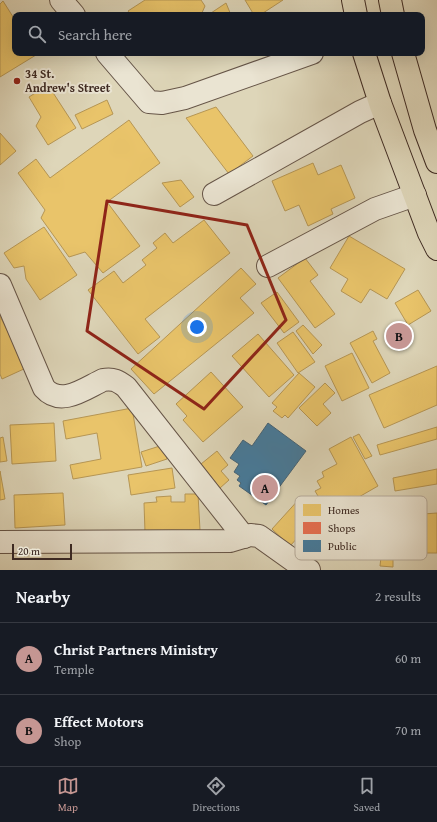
<!DOCTYPE html>
<style>
body{margin:0;font-family:"Gentium Book Plus",serif;background:#242831;color:#f1f3f6}
.scale{position:absolute;left:12px;bottom:10px;width:60px;box-sizing:border-box;padding-left:4px;border:2px solid #3e2a22;border-top:0;font-size:11px;line-height:14px;white-space:nowrap;color:#3e2a22;-webkit-text-stroke:3px #eae4d2;paint-order:stroke}
.you{position:absolute;left:197px;top:327px;width:14px;height:14px;margin:-10px;border:3px solid #fff;border-radius:50%;background:#1a73e8;box-shadow:0 0 0 6px #1a73e833}
.badge{display:grid;place-items:center;width:26px;height:26px;border-radius:50%;background:#c59692;color:#111;font-size:13px;font-weight:700}
.pin{position:absolute;translate:-50% -50%;border:2px solid #fff;box-shadow:0 1px 4px #0006}
.list{margin:0;padding:0;list-style:none}
h2{display:flex;justify-content:space-between;align-items:center;height:52px;margin:0;padding:0 16px;font-size:17px}
h2 small{font-size:13px;font-weight:400;color:#9ea1a6}
.list li{display:grid;grid-template-columns:26px 1fr auto;gap:12px;align-items:center;box-sizing:border-box;height:72px;padding:0 16px;border-top:1px solid #363941}
.list b{display:block;font-size:15px;white-space:nowrap}
.list p{margin:0;font-size:13px;white-space:nowrap;color:#9ea1a6}
.list em{font-size:13px;font-style:normal;color:#9ea1a6}
.icon{flex:none;width:22px;height:22px;fill:none;stroke:currentColor;stroke-width:2;stroke-linecap:round;stroke-linejoin:round}
.map{position:relative;flex:none;width:437px;height:570px;overflow:hidden}
.search{position:absolute;background:#171b24;box-shadow:0 4px 16px #0002;left:12px;right:12px;top:12px;height:44px;display:flex;align-items:center;gap:10px;box-sizing:border-box;padding:0 14px;border-radius:8px;color:#9ea1a6;font-size:15px}
.sheet{height:196px;background:#171b24}
nav{display:flex;justify-content:space-around;align-items:center;box-sizing:border-box;height:56px;border-top:1px solid #363941;background:#171b24;font-size:11px;color:#9ea1a6}
nav a{display:grid;justify-items:center;gap:2px}
nav .on{color:#c59692}
.map>svg:first-child{display:block}
.homes{fill:#e9c46a;stroke:#b69654}
.public{fill:#457b9d;stroke:#436378}
.lines{fill:none;stroke-linecap:round;stroke-linejoin:round}
.minor-casing{stroke:#665548;stroke-width:24}
.major-casing{stroke:#3e2a22;stroke-width:24}
.minor{stroke:#eae4d2;stroke-width:22}
.major{stroke:#ded6b9;stroke-width:22}
.marked{fill:none;stroke:#8f2418;stroke-width:3;stroke-linejoin:round}
.poi-dot{fill:#8f2418;stroke:#eae4d2;stroke-width:1.5}
.labels{text-anchor:middle;stroke-width:4;stroke-linejoin:round;paint-order:stroke}
.poi-label{font-size:12px;font-weight:bold;fill:#3e2a22;stroke:#eae4d2;text-anchor:start}
.key{fill:#eae4d2;stroke:#b6ac9d;stroke-width:1}
.key-label{font-size:11px;fill:#3e2a22}
</style>
<div class="map">
<svg width="437" height="570" viewBox="0 0 437 570">
<rect width="100%" height="100%" fill="#ded6b9"/>
<filter id="stains"><feTurbulence type="fractalNoise" baseFrequency=".005" numOctaves="4"/><feColorMatrix values="0 0 0 0 .2 0 0 0 0 .09 0 0 0 0 .02 0 0 0 .5 -.17"/></filter>
<radialGradient id="worn" r=".72"><stop offset=".6" stop-color="#630" stop-opacity="0"/><stop offset="1" stop-color="#630" stop-opacity=".3"/></radialGradient>
<g class="homes">
<path d="M145 0H201L205 6 201 15H131L128 11Z"/>
<path d="M245 0H283L260 15H254Z"/>
<path d="M3 1 15 20V53H35L36 55 0 77V4Z"/>
<path d="M226 3 231 15H208Z"/>
<path d="M48 85 76 128 48 145 36 126 41 117 29 97Z"/>
<path d="M107 100 113 114 82 129 75 115Z"/>
<path d="M216 107 253 156 229 174 186 118Z"/>
<path d="M129 120 160 163 107 202 140 246 103 273 85 252 69 257 41 218 45 210 18 173 36 159 50 178Z"/>
<path d="M0 133 16 151 0 165Z"/>
<path d="M313 163 318 175 341 165 355 198 331 209 333 214 308 226 299 205 285 211 272 181Z"/>
<path d="M181 180 194 197 180 207 162 183Z"/>
<path d="M204 220 230 253 145 319 160 337 138 354 88 290 114 271 123 283 146 265 142 260 157 248 153 243 165 233 173 243Z"/>
<path d="M44 227 77 275 40 300 26 279 24 266 14 268 4 253Z"/>
<path d="M349 236 405 269 387 299 370 289 361 303 341 291 348 279 330 268Z"/>
<path d="M305 258 318 275 310 281 335 314 315 328 278 278Z"/>
<path d="M241 268 256 284 240 298 254 313 154 394 131 369Z"/>
<path d="M418 290 431 311 408 325 395 303Z"/>
<path d="M277 292 299 322 284 333 261 303Z"/>
<path d="M0 316 26 368 2 379 0 374Z"/>
<path d="M303 325 322 345 313 354 296 331Z"/>
<path d="M373 331 377 339 373 341 390 373 372 383 350 343Z"/>
<path d="M293 332 315 362 298 373 277 343Z"/>
<path d="M258 334 294 375 269 397 232 356Z"/>
<path d="M352 353 369 388 342 401 325 366Z"/>
<path d="M437 366V405L384 428 369 395Z"/>
<path d="M211 372 243 407 203 442 183 420 187 416 176 404Z"/>
<path d="M299 373 315 387 288 418 285 415 282 418 273 411 277 407 272 403Z"/>
<path d="M325 383 335 393 323 404 331 413 317 426 299 408Z"/>
<path d="M132 408 142 467 73 479 70 465 101 459 97 433 66 439 63 421Z"/>
<path d="M54 423 56 461 12 464 10 425Z"/>
<path d="M437 427V439L380 455 377 445Z"/>
<path d="M359 434 372 456 365 459 353 437Z"/>
<path d="M3 437 7 461 0 462V438Z"/>
<path d="M351 437 378 486 338 509 333 501 324 506 315 491 321 488 317 481 324 477 322 472 337 464 329 449Z"/>
<path d="M163 445 167 459 146 466 141 452Z"/>
<path d="M217 451 228 465 221 471 229 480 220 488 201 464Z"/>
<path d="M172 468 175 488 131 495 128 475Z"/>
<path d="M437 469V484L395 491 393 478Z"/>
<path d="M0 471 5 499 0 500Z"/>
<path d="M63 493 65 525 15 528 14 495Z"/>
<path d="M185 494H198L200 530 145 532 144 503 157 502 156 497 171 496V502H185Z"/>
<path d="M301 497 320 513 290 546 272 529Z"/>
<path d="M437 513V553H424L423 514Z"/>
<path d="M397 521V557L393 558V567L380 566 381 557 356 552V522Z"/>
</g>
<path class="public" d="M268 423 306 451 266 505 239 486 241 483 237 480 240 476 234 472 239 464 230 458 243 440 252 446Z"/>
<g class="lines">
<g class="minor-casing">
<g id="minor">
<path d="M61 0 74 15"/>
<path d="M107 53 149 102 162 103 185 98 312 53"/>
<path d="M214 194 360 112 380 103"/>
<path d="M268 266 375 209 415 195"/>
<path d="M0 285 44 388C61 407 84 389 103 380 113 378 118 381 126 387L244 537"/>
<path d="M0 542 230 541 250 535 259 536 301 566 309 570"/>
</g>
</g>
<g class="major-casing">
<g id="major">
<path d="M353 0 356 15"/>
<path d="M390 0 393 15"/>
<path d="M364 53 380 103 429 233 437 249"/>
<path d="M403 53 425 130 437 162"/>
</g>
</g>
<use href="#minor" class="minor"/>
<use href="#major" class="major"/>
</g>
<path class="marked" d="M107 201 247 225 286 320 204 409 87 331Z"/>
<circle class="poi-dot" cx="17" cy="81" r="4"/>
<g class="labels">
<g class="poi-label">
<text x="25" y="78">34 St.<tspan x="25" dy="14">Andrew's Street</tspan></text>
</g>
</g>
<rect x="295" y="496" width="132" height="64" rx="6" class="key"/>
<rect x="303" y="504" width="18" height="12" fill="#e9c46a"/>
<rect x="303" y="522" width="18" height="12" fill="#e76f51"/>
<rect x="303" y="540" width="18" height="12" fill="#457b9d"/>
<g class="key-label">
<text x="328" y="514">Homes</text>
<text x="328" y="532">Shops</text>
<text x="328" y="550">Public</text>
</g>
<rect width="100%" height="100%" filter="url(#stains)"/>
<rect width="100%" height="100%" fill="url(#worn)"/>
</svg>
<div class="scale">20 m</div>
<div class="you"></div>
<div class="pin badge" style="left:265px;top:488px">A</div>
<div class="pin badge" style="left:399px;top:336px">B</div>
<div class="search"><svg class="icon" aria-label="search" viewBox="0 0 24 24"><circle cx="10" cy="10" r="6"/><path d="M15 15l6 6"/></svg>Search here</div>
</div>
<section class="sheet">
<h2>Nearby<small>2 results</small></h2>
<ul class="list">
<li><span class="badge">A</span><div><b>Christ Partners Ministry</b><p>Temple</p></div><em>60 m</em></li>
<li><span class="badge">B</span><div><b>Effect Motors</b><p>Shop</p></div><em>70 m</em></li>
</ul>
</section>
<nav>
<a class="on"><svg class="icon" aria-label="map" viewBox="0 0 24 24"><path d="M3 6l6-2 6 2 6-2v14l-6 2-6-2-6 2zM9 4v14M15 6v14"/></svg>Map</a>
<a><svg class="icon" aria-label="directions" viewBox="0 0 24 24"><path d="M12 3l9 9-9 9-9-9zM9 14v-3h6M13 9l2 2-2 2"/></svg>Directions</a>
<a><svg class="icon" aria-label="saved" viewBox="0 0 24 24"><path d="M7 4h10v16l-5-4-5 4z"/></svg>Saved</a>
</nav>
